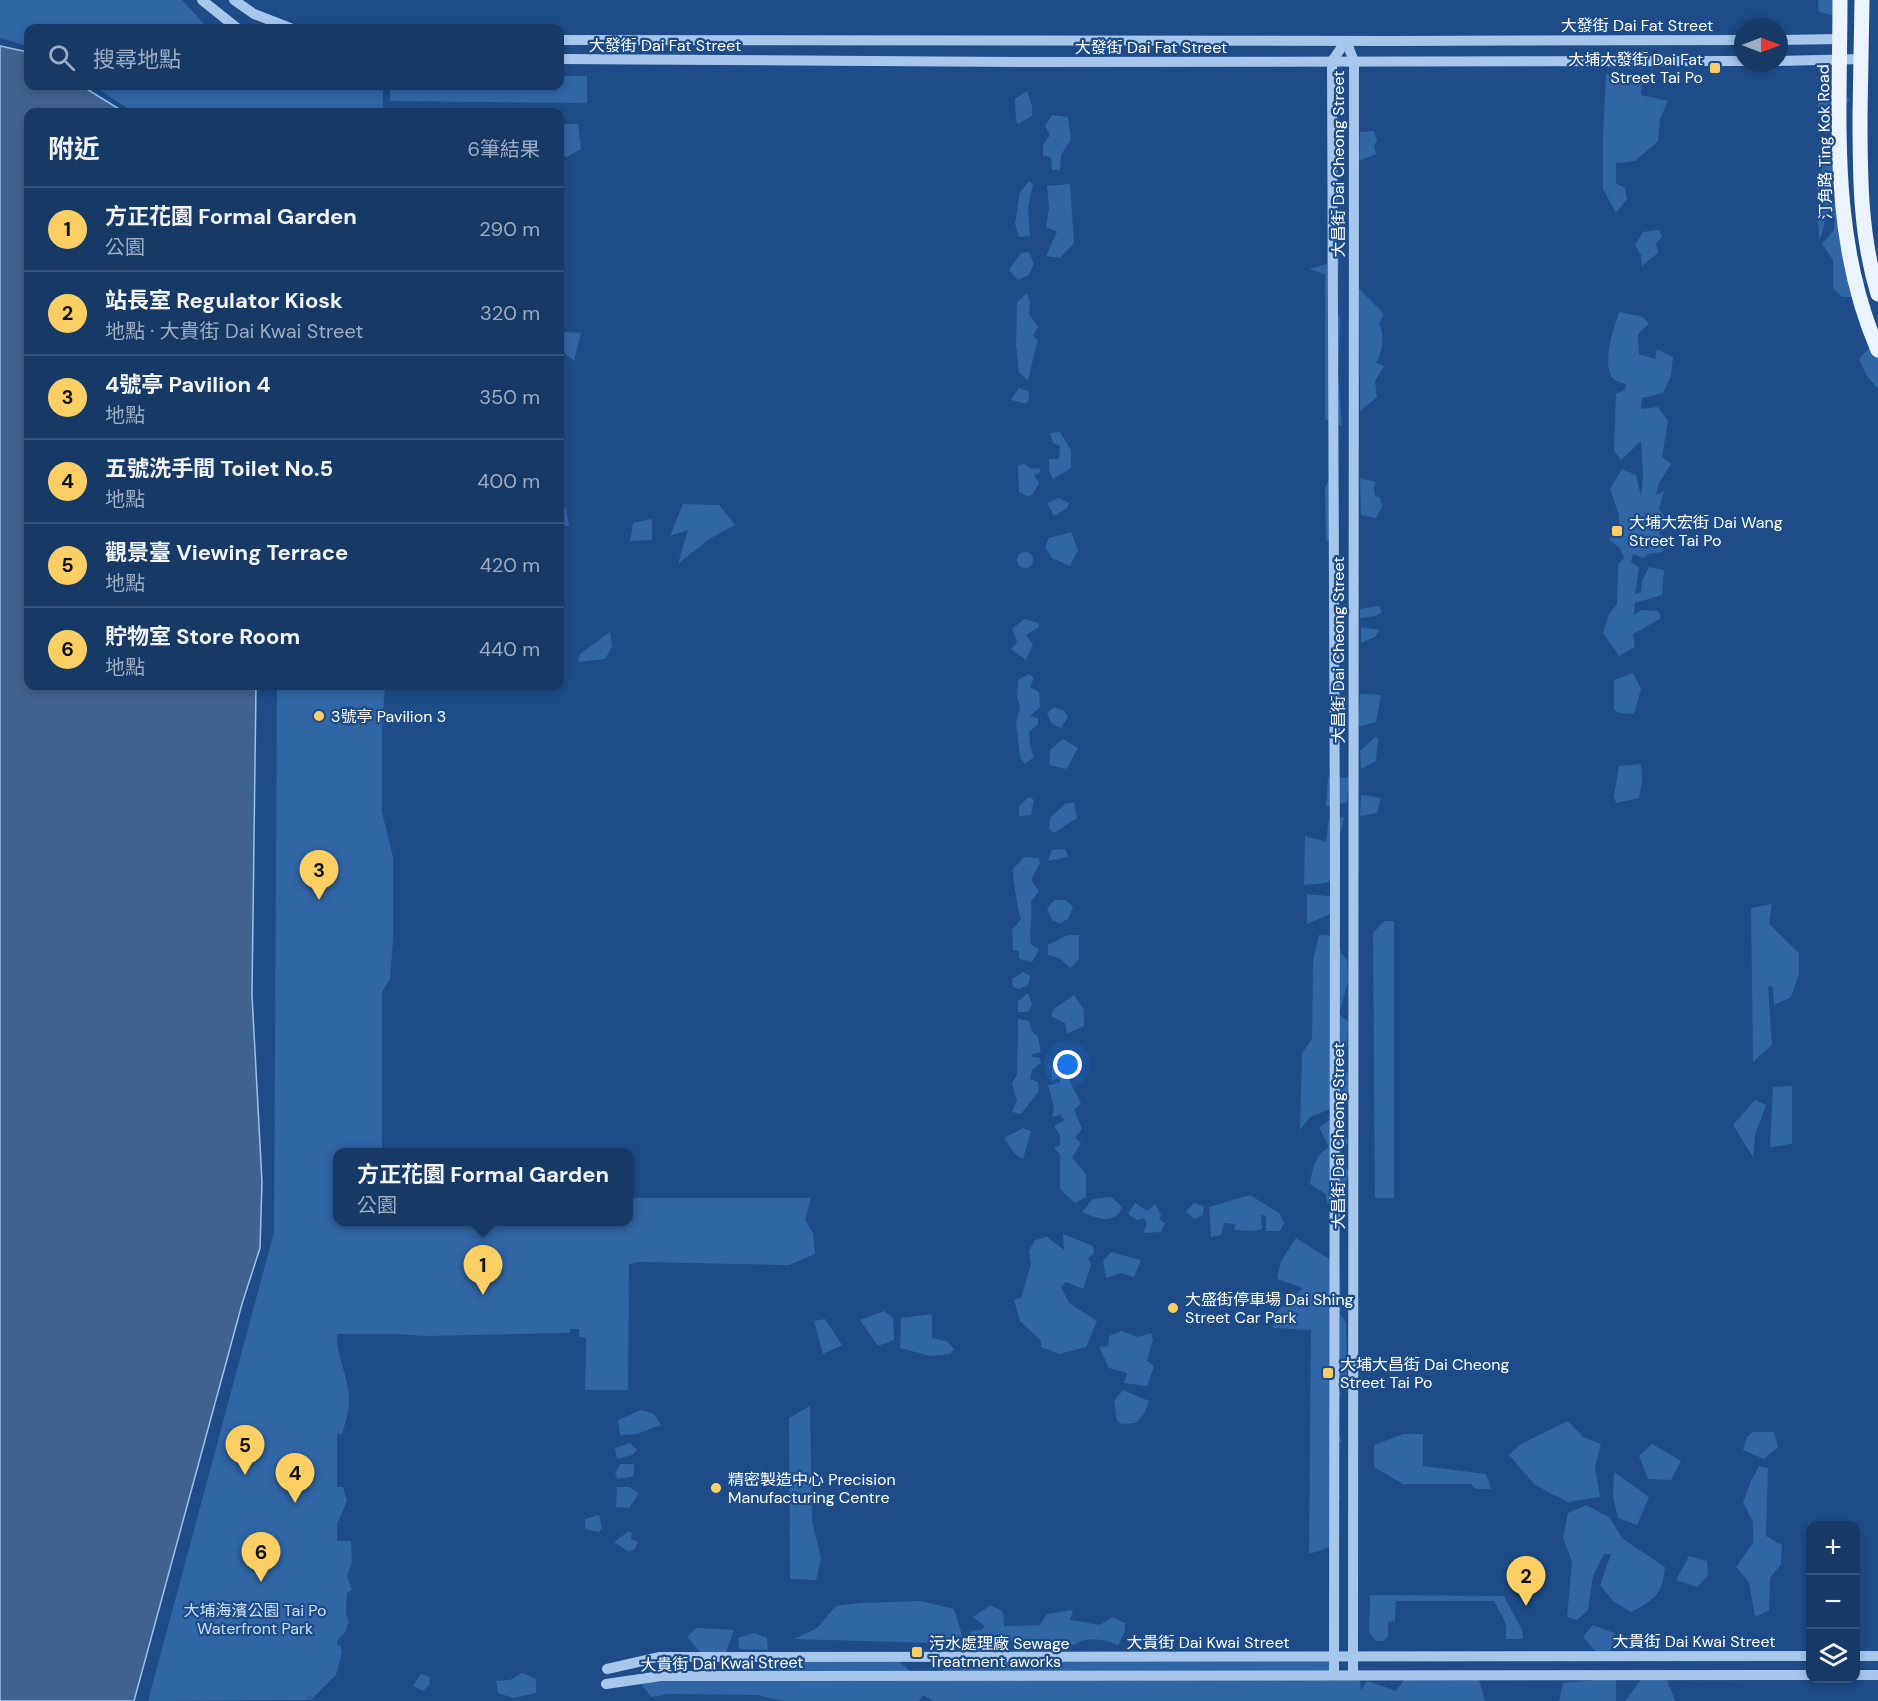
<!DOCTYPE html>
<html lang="zh-TW">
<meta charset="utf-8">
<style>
body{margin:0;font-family:"DM Sans","Noto Sans TC",sans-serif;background:#1f406c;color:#f1f3f6}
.controls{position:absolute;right:18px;bottom:18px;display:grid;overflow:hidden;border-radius:12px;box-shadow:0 3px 9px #0003}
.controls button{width:54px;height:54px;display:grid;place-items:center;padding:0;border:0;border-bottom:2px solid #35537a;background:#163966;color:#f1f3f6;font:30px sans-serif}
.compass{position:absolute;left:1734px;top:18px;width:54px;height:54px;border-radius:50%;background:#163966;box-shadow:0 3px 9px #0003;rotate:90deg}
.you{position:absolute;left:1068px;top:1065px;width:21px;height:21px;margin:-15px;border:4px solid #fff;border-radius:50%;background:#1a73e8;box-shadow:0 0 0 9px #1a73e833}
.badge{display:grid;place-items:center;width:39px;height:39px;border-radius:50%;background:#fbcf64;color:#111;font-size:20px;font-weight:700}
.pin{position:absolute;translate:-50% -50px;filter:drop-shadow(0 2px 3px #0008)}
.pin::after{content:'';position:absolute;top:32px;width:21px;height:18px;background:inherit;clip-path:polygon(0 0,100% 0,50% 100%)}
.popup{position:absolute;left:333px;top:1148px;width:300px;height:78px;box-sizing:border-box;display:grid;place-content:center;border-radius:12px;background:#163966;filter:drop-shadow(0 2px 4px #0005);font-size:20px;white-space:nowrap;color:#9eacbf}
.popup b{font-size:22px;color:#f1f3f6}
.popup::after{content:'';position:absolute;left:50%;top:100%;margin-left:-12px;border:12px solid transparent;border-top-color:#163966}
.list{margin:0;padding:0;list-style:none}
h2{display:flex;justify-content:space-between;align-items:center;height:78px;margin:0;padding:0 24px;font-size:26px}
h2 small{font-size:20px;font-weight:400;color:#9eacbf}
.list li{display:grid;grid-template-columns:39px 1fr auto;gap:18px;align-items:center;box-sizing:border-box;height:84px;padding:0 24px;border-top:2px solid #35537a}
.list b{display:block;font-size:22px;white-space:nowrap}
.list p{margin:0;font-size:20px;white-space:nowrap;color:#9eacbf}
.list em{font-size:20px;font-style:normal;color:#9eacbf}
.icon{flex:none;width:33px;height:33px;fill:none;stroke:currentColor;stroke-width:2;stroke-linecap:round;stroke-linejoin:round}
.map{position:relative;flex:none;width:1878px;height:1701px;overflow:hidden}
.search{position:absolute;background:#163966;box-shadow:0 3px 9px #0003;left:24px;top:24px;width:540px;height:66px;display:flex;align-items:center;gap:15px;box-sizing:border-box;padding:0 21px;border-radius:12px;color:#9eacbf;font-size:22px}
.panel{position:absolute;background:#163966;box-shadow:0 3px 9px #0003;left:24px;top:108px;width:540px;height:582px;border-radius:12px}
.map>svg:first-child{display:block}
.green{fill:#3066a6}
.water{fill:#40628e;stroke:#99c1ed;stroke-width:1.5}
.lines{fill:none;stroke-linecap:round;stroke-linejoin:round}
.minor{stroke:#a6c6eb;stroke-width:10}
.major{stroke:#ebf3ff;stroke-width:15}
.poi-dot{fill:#fbcf64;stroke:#1d4c88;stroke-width:2}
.labels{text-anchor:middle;stroke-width:4.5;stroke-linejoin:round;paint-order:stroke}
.street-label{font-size:16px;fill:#fff;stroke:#1d4c88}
.poi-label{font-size:16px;fill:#fff;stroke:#1d4c88;text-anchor:start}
.park-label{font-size:16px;fill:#cbe0f8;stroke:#1d4c88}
</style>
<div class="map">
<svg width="1878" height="1701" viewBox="0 0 1878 1701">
<rect width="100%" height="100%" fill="#1d4c88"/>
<g class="green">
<path d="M0 0H182L208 28H28V46L0 38Z"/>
<path d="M1818 0H1847L1846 13 1830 15 1819 12Z"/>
<path d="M1606 73 1624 85 1642 80 1641 95 1668 101 1660 119 1658 141 1635 161 1616 163V183L1625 188 1627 199 1616 213 1603 189V137Z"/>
<path d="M560 76H587V103L390 101V86H560Z"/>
<path d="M94 86H383V112H133Z"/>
<path d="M1830 90 1850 99 1834 118 1818 107V98Z"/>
<path d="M1027 91 1032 105V116L1018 124 1016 120 1015 99Z"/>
<path d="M1052 115 1068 117 1071 139 1061 155 1060 170H1052L1051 157 1043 156V145L1050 135 1045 126Z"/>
<path d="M560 124H578L581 149 567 157 560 156Z"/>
<path d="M1374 131 1377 140 1374 146 1376 154 1359 161 1360 132Z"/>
<path d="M1835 147 1843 164C1831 175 1827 183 1832 201L1843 202 1858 267 1865 282 1852 297H1842L1833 288V260L1822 244 1834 230 1835 218 1827 214C1824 222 1823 234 1819 240L1817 184 1822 170 1816 163 1819 153Z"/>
<path d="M1029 181 1033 184 1028 207 1030 236 1019 237 1015 224 1020 192Z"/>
<path d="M1070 184 1074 243 1060 258 1046 256 1057 232 1046 227 1049 208 1047 186Z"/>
<path d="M1659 230 1662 237 1656 243 1658 253 1642 266 1641 255 1635 245 1643 232Z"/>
<path d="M1328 231 1340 232 1337 309 1340 319 1338 373 1342 426 1325 419V274L1309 269 1327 264Z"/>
<path d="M1029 252 1034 264 1029 275 1018 280 1009 270 1021 253Z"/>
<path d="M1359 289 1384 314 1379 323C1385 335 1383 352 1376 363L1384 366 1375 381 1377 397 1360 411Z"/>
<path d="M1027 293 1030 303 1029 314 1038 327 1033 336 1038 341C1033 354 1032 367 1028 381L1019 372 1016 345 1017 302Z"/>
<path d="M1619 312 1643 317 1649 324 1638 334 1639 354 1655 359 1657 349 1673 357 1671 376 1663 393 1642 398 1641 409 1658 407 1668 421 1662 457 1671 464 1659 483 1656 495 1664 491 1659 509 1666 518 1659 533 1667 542 1662 552 1649 554 1643 558 1633 554 1631 562 1639 568 1635 594 1641 592 1642 581 1649 567 1664 570 1662 595 1635 603 1634 615 1641 610 1658 611 1661 618 1633 634 1635 647 1619 656 1603 633 1609 614 1617 604 1618 565 1624 558 1620 548 1608 539 1619 532V515L1610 489 1622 469 1636 475 1641 496 1643 477 1641 441 1621 460 1614 451 1616 394 1625 390 1626 384C1622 383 1616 382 1613 378 1601 364 1614 328 1619 312Z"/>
<path d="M560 332 581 333 574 361 560 349Z"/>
<path d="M1878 348V389L1867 376 1859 359 1868 349Z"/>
<path d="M1019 388 1028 391 1029 399 1026 404 1011 400Z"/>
<path d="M1060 432 1071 450V468L1053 479 1049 470V459H1059L1060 446 1053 443 1050 433Z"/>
<path d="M1025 464 1031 469 1039 468 1041 472 1034 475 1039 483 1032 495 1027 496 1019 492 1018 465Z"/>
<path d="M1360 478 1376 482 1374 487 1375 496 1380 497 1382 506 1376 518 1361 515Z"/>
<path d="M1329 480 1339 490V539L1326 541 1325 487Z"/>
<path d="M1059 498 1069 503 1067 508 1054 516 1047 503Z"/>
<path d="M683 504 719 505 735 525 709 539 678 564 688 530 670 536Z"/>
<path d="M560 508H566L569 526H560Z"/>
<path d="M652 519V540L630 541 633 523Z"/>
<path d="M1071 532 1078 550 1070 566 1052 558 1045 547 1049 538Z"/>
<circle cx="1025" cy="560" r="8"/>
<path d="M1379 606 1382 612 1376 616 1360 618V609Z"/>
<path d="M1024 619 1039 623V627L1026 635 1033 645 1026 660 1011 649 1017 642 1012 629Z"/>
<path d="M1361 627 1380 630 1375 637 1361 643Z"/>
<path d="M610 632 612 647 605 659 578 662 580 654Z"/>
<path d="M1633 673 1641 689 1634 714 1620 713 1614 710V680Z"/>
<path d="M1029 674 1034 678 1030 687 1039 692 1040 707 1030 716 1038 718V724L1029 732 1030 745 1034 757 1025 764 1020 757 1016 723 1020 707 1017 696 1018 680Z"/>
<path d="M277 686H385L382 723V812L393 857V940L390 979 382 992V1152H338V1222H628L629 1198H811L805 1220 813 1233 815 1254 789 1265 639 1262 629 1264 628 1390H585L586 1338 579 1337V1329H570V1333L424 1336 398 1334H337C336 1356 348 1375 349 1398 350 1409 345 1423 342 1435L337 1433V1487H343L347 1501 337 1524V1541H351L352 1562 347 1576 352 1590 347 1593 346 1613 349 1622 345 1632 337 1641V1645H340L342 1652 336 1675 313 1698 307 1696 314 1700 148 1701 274 1232Z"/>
<path d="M1360 694 1381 695 1376 722 1358 727Z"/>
<path d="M1054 707 1064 711 1068 717 1061 728 1052 724 1047 713Z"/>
<path d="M1376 736 1378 740 1376 761 1361 769 1360 751Z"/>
<path d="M1063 739 1078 748C1073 755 1072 762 1066 769L1049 765 1050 750Z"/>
<path d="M1641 764 1642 782 1639 798 1616 803 1614 796 1619 766Z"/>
<path d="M1328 777 1349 778 1347 802 1326 807Z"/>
<path d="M1361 795 1381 798 1377 813 1360 816Z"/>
<path d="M1029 797 1034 800 1031 815 1019 816V806Z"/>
<path d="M1074 802 1077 818 1054 833 1049 829 1050 818 1065 804Z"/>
<path d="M1344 817 1340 834 1339 874 1326 883 1304 885 1305 836 1326 842 1329 818Z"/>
<path d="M1065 849 1068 857 1048 861 1052 850Z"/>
<path d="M1024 857 1039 858 1040 863 1031 880 1039 891 1031 902C1033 916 1029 929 1031 944L1039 950 1032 962 1019 959V951L1013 950 1012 930 1021 919C1018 913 1013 877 1013 869Z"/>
<path d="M1307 894 1338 897V904L1330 914 1307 924Z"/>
<path d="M1054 900H1066L1073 907 1068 919 1060 923 1053 921 1047 909Z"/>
<path d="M1772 904 1769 924 1799 953V974L1791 997 1774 1005 1773 987 1768 986 1772 1045 1753 1062 1751 908Z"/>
<path d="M1386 921H1394V1198H1375L1373 933 1381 924Z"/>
<path d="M1068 935H1079V959L1070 968 1061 959 1048 955V945Z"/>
<path d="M1319 935 1338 936 1341 953 1347 960 1348 982 1339 1014 1348 1021 1347 1046 1339 1052 1340 1064 1348 1073V1102L1310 1117 1300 1130 1302 1053 1312 1039 1313 960Z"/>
<path d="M1023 972 1030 976 1028 985 1019 989 1013 987 1012 979Z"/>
<path d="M1028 993 1032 1005 1028 1012H1018V1001Z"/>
<path d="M1074 995 1084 1010V1026L1067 1034 1065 1023 1051 1016 1054 1009Z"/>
<path d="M1018 1019 1029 1021 1032 1031 1038 1037 1041 1052 1032 1054V1057L1040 1058 1041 1063 1032 1070 1030 1079 1038 1082 1039 1091 1021 1114 1012 1112 1017 1101 1012 1083 1017 1075Z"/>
<path d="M1078 1054 1081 1061 1069 1080 1081 1103 1074 1110 1082 1129 1075 1138 1081 1143 1072 1158 1086 1174V1197L1075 1203 1060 1189V1154L1054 1148 1060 1145V1135L1054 1126 1065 1120 1060 1115 1052 1117 1054 1107 1048 1085 1060 1083V1078L1052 1080V1066Z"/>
<path d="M1792 1086V1144L1770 1147 1773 1087Z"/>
<path d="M1755 1100 1766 1105 1755 1135 1753 1157 1733 1125Z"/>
<path d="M1339 1115 1346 1118 1343 1126 1348 1143 1341 1151 1343 1166 1350 1172 1342 1189 1327 1204 1326 1194 1310 1184C1313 1167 1314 1157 1329 1147L1319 1127Z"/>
<path d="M1023 1128 1031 1131 1023 1159 1015 1154 1004 1138Z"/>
<path d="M1250 1195 1279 1213 1284 1223 1280 1231H1266V1216L1261 1215 1262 1229 1253 1231 1234 1230 1235 1224 1224 1223 1221 1235 1211 1237 1209 1207Z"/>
<path d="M1111 1197 1122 1207C1115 1226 1096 1218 1082 1212L1093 1199Z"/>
<path d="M1135 1203 1147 1211 1155 1204 1161 1215 1159 1219 1165 1223 1161 1232 1143 1233 1147 1224 1144 1218 1137 1220 1128 1214Z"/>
<path d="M1194 1203 1204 1206 1203 1215 1194 1219 1186 1211Z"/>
<path d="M1063 1234 1093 1246 1094 1254 1088 1258 1091 1265 1083 1289 1066 1282 1061 1287 1069 1303 1097 1321 1086 1347 1059 1354 1041 1347V1341L1020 1321 1014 1300 1021 1298 1031 1264 1029 1251 1035 1240 1047 1237 1064 1250Z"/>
<path d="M1296 1238 1340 1266 1341 1303 1340 1314 1346 1322 1347 1374 1330 1383 1341 1393 1331 1418 1342 1441 1329 1451 1330 1460V1484L1340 1496 1330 1547 1309 1554 1311 1330 1273 1328V1315L1303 1288 1277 1279 1281 1261Z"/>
<path d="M1111 1252 1141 1260 1134 1277 1121 1273 1106 1278 1103 1261Z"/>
<path d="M884 1311 893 1318 894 1340 878 1346 860 1320Z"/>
<path d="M932 1314V1338L947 1341 954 1349 950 1354 930 1356 900 1348 901 1318Z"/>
<path d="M825 1319 842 1345 823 1354 814 1321Z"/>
<path d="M1121 1331 1138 1337 1151 1333 1153 1339 1147 1361 1154 1366 1147 1386 1124 1383 1127 1373 1109 1368 1099 1347 1108 1346 1109 1336Z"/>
<path d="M1123 1390 1149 1401 1144 1414 1135 1423 1122 1424 1117 1421 1114 1401Z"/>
<path d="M810 1406 812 1521 821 1558 816 1580 790 1579 789 1418Z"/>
<path d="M641 1410 654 1414 661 1425 637 1434 620 1435 618 1420Z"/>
<path d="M1568 1421 1583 1437 1601 1444 1595 1467 1600 1497 1568 1502 1535 1485 1509 1455 1521 1444Z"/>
<path d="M1753 1432H1774L1778 1447 1764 1459 1743 1450 1747 1437Z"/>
<path d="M1403 1434H1423V1466L1486 1474 1491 1489H1476L1471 1484H1403L1374 1467V1445Z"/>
<path d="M630 1443 637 1450 632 1455 617 1459 615 1448Z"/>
<path d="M1652 1444 1681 1461 1671 1480 1648 1479 1639 1456Z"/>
<path d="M620 1464H634V1476L618 1479 615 1474Z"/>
<path d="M1759 1466 1768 1468 1766 1536 1782 1545 1781 1564 1770 1578 1769 1610 1755 1617 1749 1582 1736 1567 1753 1543V1522L1743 1502 1751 1481Z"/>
<path d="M1614 1472 1649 1497 1637 1525 1618 1518 1613 1497Z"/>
<path d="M617 1487H629L639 1493 629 1508 616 1507Z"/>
<path d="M1586 1505 1609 1517 1623 1539 1665 1567C1662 1596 1655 1599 1631 1612L1613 1601 1600 1585 1611 1554H1604L1593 1576 1588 1610 1577 1620 1567 1617 1572 1562 1563 1538 1568 1513Z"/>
<path d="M599 1515 602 1528 599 1532 585 1529V1519Z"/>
<path d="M629 1531 632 1533 631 1539 638 1542 635 1549 629 1552 614 1542Z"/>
<path d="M1689 1556 1707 1561 1708 1575 1697 1587 1676 1580Z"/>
<path d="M1370 1595 1504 1596 1522 1630 1523 1639H1506V1624L1494 1601H1396L1395 1621 1388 1622V1636L1384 1641H1376L1369 1633Z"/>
<path d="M921 1601 954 1609 963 1638 931 1643 794 1639 817 1628 836 1606 859 1603Z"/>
<path d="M991 1605 1003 1612 1004 1626 1040 1625 1047 1614 1073 1610 1070 1620 1100 1625 1112 1617 1125 1623V1631L1118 1645C1104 1639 1087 1636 1074 1645L1058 1640 1049 1647 1044 1641 967 1640 971 1631 982 1630 985 1626 973 1617Z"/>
<path d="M1593 1625 1614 1633 1611 1650 1596 1652 1583 1637Z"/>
<path d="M696 1628 734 1630 726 1652H700L687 1637Z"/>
<path d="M754 1633 767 1638 768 1650 739 1649 738 1638Z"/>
<path d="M1320 1652 1339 1672H1359L1361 1690 1367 1681 1396 1691 1410 1672 1479 1680 1485 1701H933L923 1695 919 1701H783L757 1695 668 1694 651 1697 639 1681 755 1674 777 1659 894 1657 919 1679 935 1677 963 1654Z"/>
<path d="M522 1673 536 1679V1693L513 1698 498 1693 496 1681 510 1680Z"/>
<path d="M421 1674 430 1677 429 1685 423 1691 413 1686Z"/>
<path d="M1665 1676 1675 1700 1674 1701H1625L1643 1677Z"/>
<path d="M1596 1680H1616V1701H1559L1563 1683Z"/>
</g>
<path class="water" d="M0 46 28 52V86H82L124 112H28V686H256L252 995 262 1182 260 1248 242 1304 134 1701H0Z"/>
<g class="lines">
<g class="minor">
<path d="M202 0 237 28"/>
<path d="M234 0 254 14 290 28"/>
<path d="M560 40 1391 41 1743 40"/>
<path d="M1779 40 1840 39"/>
<path d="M1346 41 1354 61 1353 1675"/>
<path d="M560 59 1035 62 1743 61"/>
<path d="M1779 61 1861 59"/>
<path d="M1856 1656H1878"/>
<path d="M607 1669 660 1657 1810 1656"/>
<path d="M1334 1675 1335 857 1332 61 1346 41"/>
<path d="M1856 1675H1878"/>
<path d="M606 1684 661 1676 1810 1675"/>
</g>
<g class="major">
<path d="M1840 0C1840 120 1829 237 1878 350"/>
<path d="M1862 0C1861 38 1861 77 1860 115 1860 176 1860 235 1878 294"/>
</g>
</g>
<g class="poi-dot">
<rect x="1709" y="62" width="12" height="12" rx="3"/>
<rect x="1611" y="525" width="12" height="12" rx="3"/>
<circle cx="319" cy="716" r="6"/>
<circle cx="1173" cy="1308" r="6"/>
<rect x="1322" y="1367" width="12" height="12" rx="3"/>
<circle cx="716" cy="1488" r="6"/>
<rect x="911" y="1646" width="12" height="12" rx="3"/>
</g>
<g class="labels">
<g class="street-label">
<text x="1637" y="31">大發街 Dai Fat Street</text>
<text x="665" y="51">大發街 Dai Fat Street</text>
<text x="1151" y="53">大發街 Dai Fat Street</text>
<text transform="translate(1824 142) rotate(-91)" y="6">汀角路 Ting Kok Road</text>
<text transform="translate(1338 164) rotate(-90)" y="6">大昌街 Dai Cheong Street</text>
<text transform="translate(1338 650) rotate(-90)" y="6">大昌街 Dai Cheong Street</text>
<text transform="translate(1338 1136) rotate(-90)" y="6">大昌街 Dai Cheong Street</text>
<text x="1694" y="1647">大貴街 Dai Kwai Street</text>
<text x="1208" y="1648">大貴街 Dai Kwai Street</text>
<text transform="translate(722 1663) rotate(-1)" y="6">大貴街 Dai Kwai Street</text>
</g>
<g class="poi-label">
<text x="1703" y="65" text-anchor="end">大埔大發街 Dai Fat<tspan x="1703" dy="18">Street Tai Po</tspan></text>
<text x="1629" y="528">大埔大宏街 Dai Wang<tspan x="1629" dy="18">Street Tai Po</tspan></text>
<text x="331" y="722">3號亭 Pavilion 3</text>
<text x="1185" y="1305">大盛街停車場 Dai Shing<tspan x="1185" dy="18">Street Car Park</tspan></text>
<text x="1340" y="1370">大埔大昌街 Dai Cheong<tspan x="1340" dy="18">Street Tai Po</tspan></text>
<text x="728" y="1485">精密製造中心 Precision<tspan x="728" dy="18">Manufacturing Centre</tspan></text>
<text x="929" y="1649">污水處理廠 Sewage<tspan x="929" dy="18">Treatment aworks</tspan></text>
</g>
<g class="park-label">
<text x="255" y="1616">大埔海濱公園 Tai Po<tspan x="255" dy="18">Waterfront Park</tspan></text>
</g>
</g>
</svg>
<div class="controls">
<button>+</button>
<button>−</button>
<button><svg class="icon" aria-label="layers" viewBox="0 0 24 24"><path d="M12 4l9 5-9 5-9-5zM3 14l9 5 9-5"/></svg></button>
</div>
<svg class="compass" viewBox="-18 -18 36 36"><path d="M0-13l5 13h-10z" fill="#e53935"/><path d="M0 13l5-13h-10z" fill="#9eacbf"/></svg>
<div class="you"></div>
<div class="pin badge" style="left:483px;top:1295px">1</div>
<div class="popup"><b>方正花園 Formal Garden</b>公園</div>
<div class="pin badge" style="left:1526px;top:1606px">2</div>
<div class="pin badge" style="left:319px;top:900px">3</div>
<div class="pin badge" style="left:295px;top:1503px">4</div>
<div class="pin badge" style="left:245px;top:1475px">5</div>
<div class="pin badge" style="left:261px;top:1582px">6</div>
<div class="search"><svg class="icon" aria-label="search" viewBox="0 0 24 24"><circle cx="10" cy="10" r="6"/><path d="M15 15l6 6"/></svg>搜尋地點</div>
<section class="panel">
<h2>附近<small>6筆結果</small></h2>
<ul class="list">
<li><span class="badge">1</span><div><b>方正花園 Formal Garden</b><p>公園</p></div><em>290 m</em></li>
<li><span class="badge">2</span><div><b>站長室 Regulator Kiosk</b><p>地點 · 大貴街 Dai Kwai Street</p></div><em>320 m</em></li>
<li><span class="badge">3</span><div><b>4號亭 Pavilion 4</b><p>地點</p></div><em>350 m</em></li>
<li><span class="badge">4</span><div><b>五號洗手間 Toilet No.5</b><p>地點</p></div><em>400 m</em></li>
<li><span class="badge">5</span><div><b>觀景臺 Viewing Terrace</b><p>地點</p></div><em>420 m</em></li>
<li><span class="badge">6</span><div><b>貯物室 Store Room</b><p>地點</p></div><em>440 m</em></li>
</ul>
</section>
</div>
